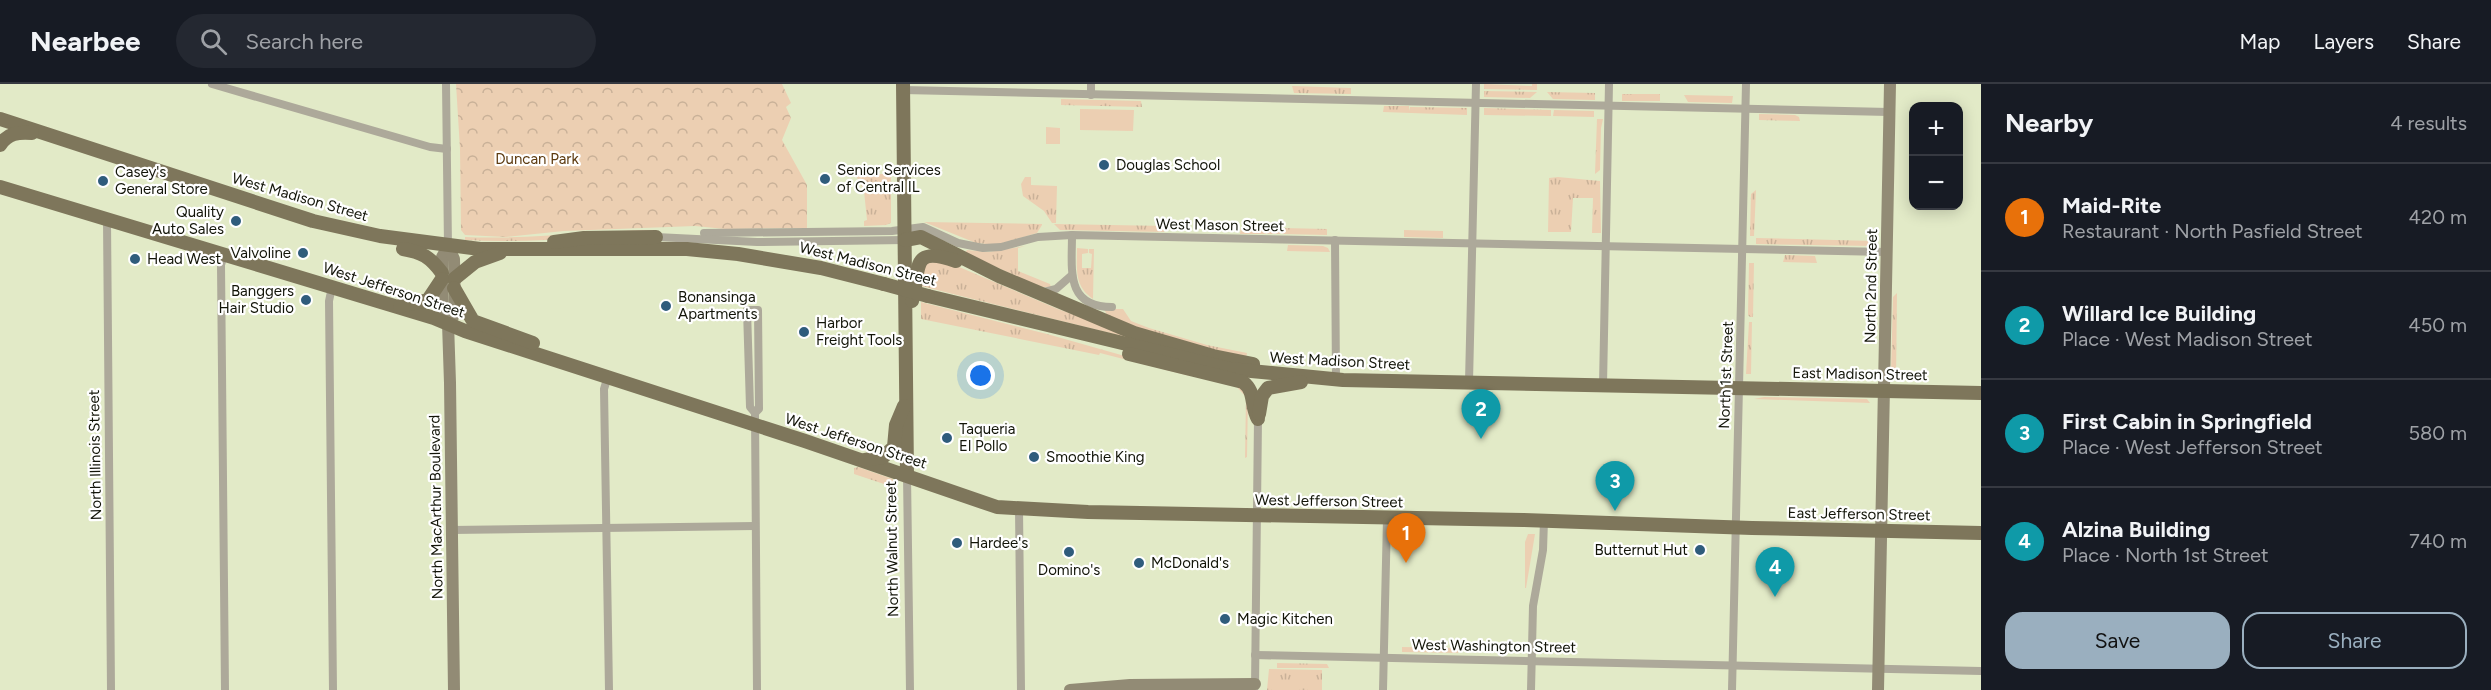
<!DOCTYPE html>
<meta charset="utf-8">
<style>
body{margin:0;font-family:Figtree,sans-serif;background:#242831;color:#f1f3f6}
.controls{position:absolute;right:18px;top:18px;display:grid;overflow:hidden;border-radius:12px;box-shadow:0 3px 15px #0003}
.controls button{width:54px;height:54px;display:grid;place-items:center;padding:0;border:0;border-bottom:2px solid #363941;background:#171b24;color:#f1f3f6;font:30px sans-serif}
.you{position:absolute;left:981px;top:292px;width:21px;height:21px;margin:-15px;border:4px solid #fff;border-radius:50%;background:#1a73e8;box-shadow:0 0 0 9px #1a73e833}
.badge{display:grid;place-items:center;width:39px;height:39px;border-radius:50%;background:#9aafbf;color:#fff;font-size:20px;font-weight:700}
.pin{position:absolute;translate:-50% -50px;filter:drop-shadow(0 2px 3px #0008)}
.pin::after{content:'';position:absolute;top:32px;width:21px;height:18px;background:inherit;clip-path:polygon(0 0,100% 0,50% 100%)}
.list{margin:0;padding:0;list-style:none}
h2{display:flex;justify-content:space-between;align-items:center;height:78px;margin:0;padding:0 24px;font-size:26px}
h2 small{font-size:20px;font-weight:400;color:#9ea1a6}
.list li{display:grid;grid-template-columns:39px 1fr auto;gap:18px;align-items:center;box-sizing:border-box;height:108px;padding:0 24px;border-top:2px solid #363941}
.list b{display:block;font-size:22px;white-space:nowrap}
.list p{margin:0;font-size:20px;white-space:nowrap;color:#9ea1a6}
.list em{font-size:20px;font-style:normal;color:#9ea1a6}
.actions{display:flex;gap:12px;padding:18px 24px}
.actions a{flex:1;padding:14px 0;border:2px solid #9aafbf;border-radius:18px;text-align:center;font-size:21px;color:#9aafbf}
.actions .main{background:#9aafbf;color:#111}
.icon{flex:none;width:33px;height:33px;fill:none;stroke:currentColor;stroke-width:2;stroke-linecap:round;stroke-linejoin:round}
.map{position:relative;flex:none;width:1981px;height:606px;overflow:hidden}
header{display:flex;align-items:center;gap:36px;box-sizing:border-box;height:84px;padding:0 30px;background:#171b24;border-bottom:2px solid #363941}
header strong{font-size:28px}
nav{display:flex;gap:33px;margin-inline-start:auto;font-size:21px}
.search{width:420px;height:54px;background:#242831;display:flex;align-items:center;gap:15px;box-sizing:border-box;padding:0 21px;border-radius:33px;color:#9ea1a6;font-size:22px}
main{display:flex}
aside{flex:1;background:#171b24}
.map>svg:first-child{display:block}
.grass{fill:url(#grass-tufts)}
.forest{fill:url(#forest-crowns)}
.pitch{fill:#eccfb2}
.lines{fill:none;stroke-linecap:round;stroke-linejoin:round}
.street{stroke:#ada99a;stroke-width:8}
.secondary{stroke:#928b75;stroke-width:12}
.primary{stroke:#7e765b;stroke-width:14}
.primary-bridge{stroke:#7e765b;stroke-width:14}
.poi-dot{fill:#2f5c7c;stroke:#fff;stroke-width:2}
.labels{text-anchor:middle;stroke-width:4.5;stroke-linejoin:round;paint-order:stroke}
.park-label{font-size:15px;fill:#5c3a0f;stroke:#fff}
.poi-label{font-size:15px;fill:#121408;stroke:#fff;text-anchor:start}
.street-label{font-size:15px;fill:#121408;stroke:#fff}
</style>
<header>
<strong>Nearbee</strong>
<div class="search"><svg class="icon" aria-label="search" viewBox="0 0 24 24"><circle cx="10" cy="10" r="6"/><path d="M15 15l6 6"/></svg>Search here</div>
<nav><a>Map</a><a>Layers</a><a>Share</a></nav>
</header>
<main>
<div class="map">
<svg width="1981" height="606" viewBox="0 0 1981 606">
<defs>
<pattern id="grass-tufts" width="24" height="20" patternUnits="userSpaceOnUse" patternTransform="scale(1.5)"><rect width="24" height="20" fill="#eccfb2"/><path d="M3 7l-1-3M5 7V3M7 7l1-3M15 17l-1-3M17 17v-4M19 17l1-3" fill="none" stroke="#c9b198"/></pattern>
<pattern id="forest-crowns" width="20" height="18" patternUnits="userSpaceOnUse" patternTransform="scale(1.5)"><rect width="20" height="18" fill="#eccfb2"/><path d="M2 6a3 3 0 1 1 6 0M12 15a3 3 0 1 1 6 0" fill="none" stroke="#c9b198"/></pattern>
</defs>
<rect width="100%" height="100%" fill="#e2eac7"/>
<g class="grass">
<path d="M1484 0 1532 2V0H1537V6L1484 5Z"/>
<path d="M1292 2 1351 4V10L1294 9Z"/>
<path d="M1484 7 1537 8 1530 14 1484 13Z"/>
<path d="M1547 8 1595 9V16L1553 15Z"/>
<rect x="1622" y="10" width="38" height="7"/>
<path d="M1684 11 1733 12 1732 19 1688 18Z"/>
<path d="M1061 15 1141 17 1142 23 1061 21Z"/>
<path d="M1384 22H1409V27L1410 23 1467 24V31L1383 28Z"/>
<path d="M1484 24 1551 26V32L1484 31Z"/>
<path d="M1554 26 1594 27V33L1553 32Z"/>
<path d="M1759 30 1795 31 1799 33 1800 37 1759 36Z"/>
<path d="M1597 35H1603L1601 44 1600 86 1595 90Z"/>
<path d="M884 83H891V139L886 141 864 142V137L867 136 864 107 855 90H884Z"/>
<path d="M1025 93H1031V101L1057 102 1056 139H1052L1044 127 1023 112 1021 100Z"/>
<path d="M1558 93 1600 97 1601 149H1592L1593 114H1573L1571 148H1548L1549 94Z"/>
<path d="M1756 106 1754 152H1750L1751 110Z"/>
<path d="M924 138 1042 140V141L1037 149 996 161 976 159Z"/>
<path d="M1054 140 1167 142 1164 148 1060 146Z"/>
<path d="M1241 143 1280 144V150H1267V145L1266 150H1240Z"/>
<path d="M1282 144 1327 145V151L1282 150Z"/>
<path d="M657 146 655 149C591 152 528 160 465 156V153C529 156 593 146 657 146Z"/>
<path d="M1404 146 1443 147V154L1404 153Z"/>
<path d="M1756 154 1874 157 1873 162 1756 160Z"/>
<path d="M1288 161 1323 162 1328 164 1330 168 1287 167Z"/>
<path d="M1025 162 1018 164V187L1050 200 1051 203H1040L965 169 967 166 988 168Z"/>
<path d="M1077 164 1088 165V169L1082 170V184H1091L1092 170 1089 169V165H1094L1093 215C1074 202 1077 186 1077 164Z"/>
<path d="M1785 171 1815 172 1817 179 1783 178Z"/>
<path d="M945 177 1058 225 1158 261 921 202V194L926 179Z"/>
<path d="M1749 179H1754L1753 233H1750L1748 231Z"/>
<path d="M1897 209 1896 296H1892L1891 289 1893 213Z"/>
<path d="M921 218 1047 250 1160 282 1237 299 1248 312 1247 373 1245 374 1246 313 1234 300 1186 291 1100 269 1099 271 921 235Z"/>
<path d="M1104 225H1123L1131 237 1149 244 1207 261 1247 269 1246 274 1156 251 1107 231Z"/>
<path d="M1749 238H1752L1751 290H1746Z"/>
<path d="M1764 313 1867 315 1870 319 1754 315Z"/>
<path d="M858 383 893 395V403L854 390V384Z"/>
<path d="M1528 450H1535L1526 504H1525V458Z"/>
<path d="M1402 563 1459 564 1458 569 1402 568Z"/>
<path d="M1277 579 1327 580 1329 584H1277Z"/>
<path d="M1269 585 1322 586V606H1267Z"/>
</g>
<path class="forest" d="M456 0H782L791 19 786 23 791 34 782 56 807 101V144L725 145 695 142 564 147 506 153 465 151 461 146 460 65Z"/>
<g class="pitch">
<path d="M1080 25 1134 26 1133 47 1080 46Z"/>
<path d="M1046 43 1060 44V60H1046Z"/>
</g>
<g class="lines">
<g class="street">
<path d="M212 0 430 63 447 65"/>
<path d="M446 0 448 162"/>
<path d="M903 6 1889 28"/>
<path d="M1091 11V0"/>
<path d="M107 136 111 606"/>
<path d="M704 149 892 147 923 143 958 159 983 164 1001 163 1038 153 1072 151 1886 168"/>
<path d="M1072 151C1072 185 1065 223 1112 223"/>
<path d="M656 153 757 158 905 156"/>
<path d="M1335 156 1336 295"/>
<path d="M224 170 221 181 225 606"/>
<path d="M332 203 329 217 333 606"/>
<path d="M1040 209 1056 205 1072 191"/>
<path d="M608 292 604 305 609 606"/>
<path d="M1469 298 1476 0"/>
<path d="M1603 301 1609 0"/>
<path d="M755 329 750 323 747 226H758L759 325 755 329 757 606"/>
<path d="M907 391 910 606"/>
<path d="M1019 425 1021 606"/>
<path d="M452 446 755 442"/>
<path d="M1255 571 1981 587"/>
<path d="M1255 603 1258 335"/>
<path d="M1383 606 1387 435"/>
<path d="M1531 606 1533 522 1543 466 1544 436"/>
<path d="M1732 606 1746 0"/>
</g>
<g class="secondary">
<path d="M448 162 442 173V189L443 226 448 239 450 299 454 606"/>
<path d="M448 239 455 230 454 175 448 162"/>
<path d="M1070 606 1130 601 1255 600"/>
<path d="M1878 606 1890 0"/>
</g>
<g class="primary">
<path d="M903 0 907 391"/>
<path d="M0 35 313 137 380 152 480 165H687L738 170 821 184 884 200"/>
<path d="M0 61C8 49 18 48 32 49"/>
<path d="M0 103 434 234 465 247 805 357 997 423 1088 428 1523 436 1752 444 1981 449"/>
<path d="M905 156 921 153 999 192 1134 249 1213 272 1253 280"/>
<path d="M554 158 584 154 656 153"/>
<path d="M403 165C422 168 430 173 442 189"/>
<path d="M454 195 475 178 500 169"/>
<path d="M454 204 473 237 533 259"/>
<path d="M928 212 1230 285 1343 296 1981 309"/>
<path d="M912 217C921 185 909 161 956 177"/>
<path d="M400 222 428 216 442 195"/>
<path d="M1129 270 1243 298C1256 308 1250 321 1258 335"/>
<path d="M1259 330 1262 312 1268 304 1301 298"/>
<path d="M865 376 883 373 894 363 896 341 904 322"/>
</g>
<path class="primary-bridge" d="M884 200 928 212"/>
</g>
<g class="poi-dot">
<circle cx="1104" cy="81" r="6"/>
<circle cx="825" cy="95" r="6"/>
<circle cx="103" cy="97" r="6"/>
<circle cx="236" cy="137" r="6"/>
<circle cx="303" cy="169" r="6"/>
<circle cx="135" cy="175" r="6"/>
<circle cx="306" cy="216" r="6"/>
<circle cx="666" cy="222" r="6"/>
<circle cx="804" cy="248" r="6"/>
<circle cx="947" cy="354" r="6"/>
<circle cx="1034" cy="373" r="6"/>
<circle cx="957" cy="459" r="6"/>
<circle cx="1700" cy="466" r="6"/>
<circle cx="1069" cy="468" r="6"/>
<circle cx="1139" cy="479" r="6"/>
<circle cx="1225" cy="535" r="6"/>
</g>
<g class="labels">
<g class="park-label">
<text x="537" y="80">Duncan Park</text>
</g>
<g class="poi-label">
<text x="1116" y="86">Douglas School</text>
<text x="837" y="91">Senior Services<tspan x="837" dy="17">of Central IL</tspan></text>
<text x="115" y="93">Casey's<tspan x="115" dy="17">General Store</tspan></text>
<text x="224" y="133" text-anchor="end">Quality<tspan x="224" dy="17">Auto Sales</tspan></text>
<text x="291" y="174" text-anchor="end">Valvoline</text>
<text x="147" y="180">Head West</text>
<text x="294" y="212" text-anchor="end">Banggers<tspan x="294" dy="17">Hair Studio</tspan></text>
<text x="678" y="218">Bonansinga<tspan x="678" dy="17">Apartments</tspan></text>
<text x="816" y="244">Harbor<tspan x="816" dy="17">Freight Tools</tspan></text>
<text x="959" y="350">Taqueria<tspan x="959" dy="17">El Pollo</tspan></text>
<text x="1046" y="378">Smoothie King</text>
<text x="969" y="464">Hardee's</text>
<text x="1688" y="471" text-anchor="end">Butternut Hut</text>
<text x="1151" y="484">McDonald's</text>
<text x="1069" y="491" text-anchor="middle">Domino's</text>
<text x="1237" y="540">Magic Kitchen</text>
</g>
<g class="street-label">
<text transform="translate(300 113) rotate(16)" y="5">West Madison Street</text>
<text transform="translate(1220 141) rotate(1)" y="5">West Mason Street</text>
<text transform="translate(868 180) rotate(14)" y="5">West Madison Street</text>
<text transform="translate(1871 202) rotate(-89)" y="5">North 2nd Street</text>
<text transform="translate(394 206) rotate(18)" y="5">West Jefferson Street</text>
<text transform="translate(1340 277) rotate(3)" y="5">West Madison Street</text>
<text transform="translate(1860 290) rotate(1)" y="5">East Madison Street</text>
<text transform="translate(1726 291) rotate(-88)" y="5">North 1st Street</text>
<text transform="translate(856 357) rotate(18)" y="5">West Jefferson Street</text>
<text transform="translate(95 371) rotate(-91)" y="5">North Illinois Street</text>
<text transform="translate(1329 417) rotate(1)" y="5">West Jefferson Street</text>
<text transform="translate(436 423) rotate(-91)" y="5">North MacArthur Boulevard</text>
<text transform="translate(1859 430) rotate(1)" y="5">East Jefferson Street</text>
<text transform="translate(892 465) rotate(-91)" y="5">North Walnut Street</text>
<text transform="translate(1494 562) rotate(1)" y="5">West Washington Street</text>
</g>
</g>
</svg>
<div class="controls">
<button>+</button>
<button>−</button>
</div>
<div class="you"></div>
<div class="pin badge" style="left:1406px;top:479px;background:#e8710a">1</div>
<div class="pin badge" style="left:1481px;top:355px;background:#0f9aa8">2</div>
<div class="pin badge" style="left:1615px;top:427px;background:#0f9aa8">3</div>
<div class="pin badge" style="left:1775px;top:513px;background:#0f9aa8">4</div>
</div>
<aside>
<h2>Nearby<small>4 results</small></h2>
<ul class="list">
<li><span class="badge" style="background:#e8710a">1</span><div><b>Maid-Rite</b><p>Restaurant · North Pasfield Street</p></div><em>420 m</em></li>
<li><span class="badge" style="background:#0f9aa8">2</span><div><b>Willard Ice Building</b><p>Place · West Madison Street</p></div><em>450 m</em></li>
<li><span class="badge" style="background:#0f9aa8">3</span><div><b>First Cabin in Springfield</b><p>Place · West Jefferson Street</p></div><em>580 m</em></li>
<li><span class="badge" style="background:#0f9aa8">4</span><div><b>Alzina Building</b><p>Place · North 1st Street</p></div><em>740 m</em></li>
</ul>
<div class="actions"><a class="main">Save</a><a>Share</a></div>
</aside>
</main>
